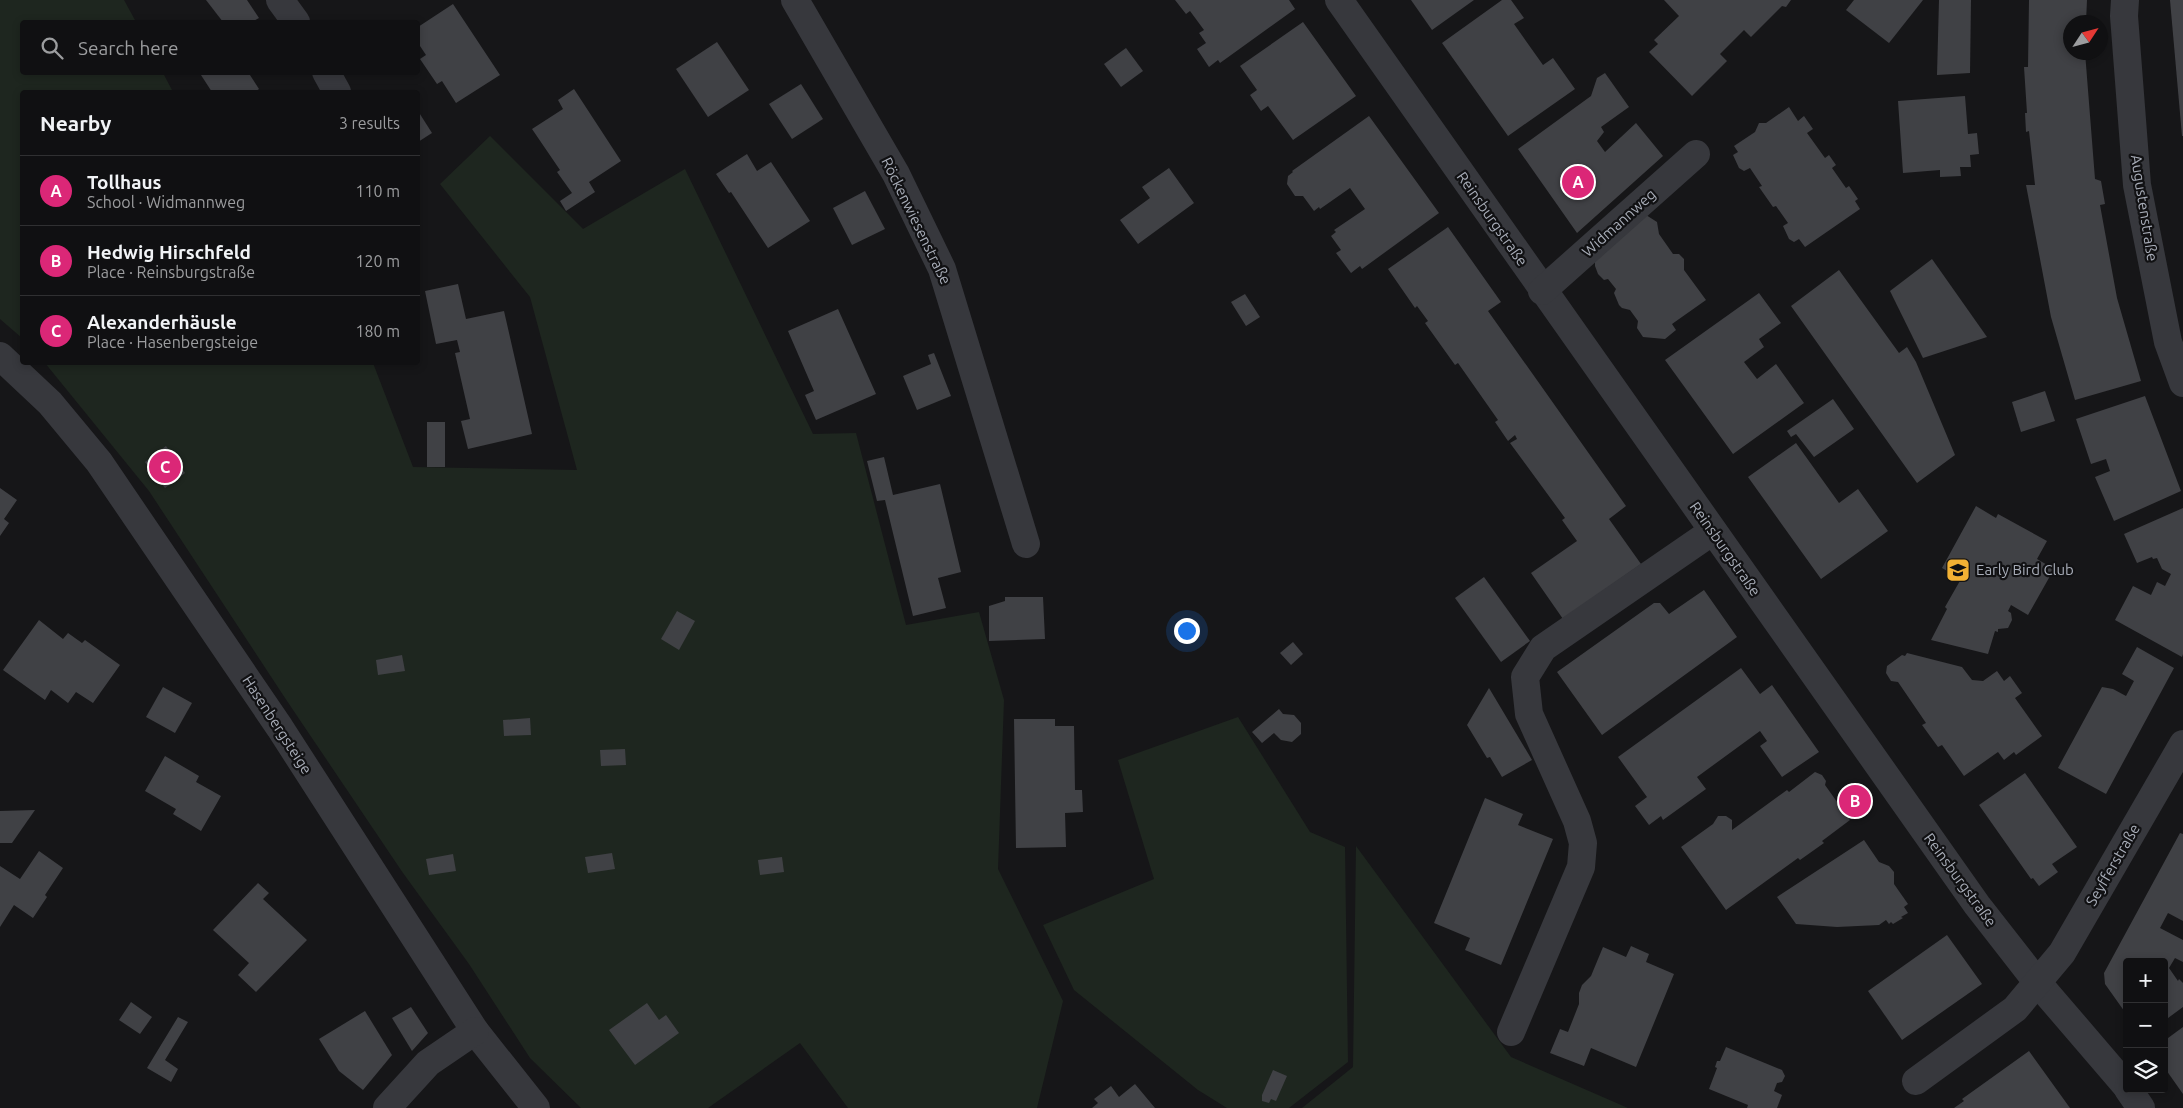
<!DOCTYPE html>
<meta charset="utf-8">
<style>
body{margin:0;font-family:Ubuntu,sans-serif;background:#19191b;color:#f1f3f6}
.controls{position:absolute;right:15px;bottom:15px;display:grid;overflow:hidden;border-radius:5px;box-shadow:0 2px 8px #0003}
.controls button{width:45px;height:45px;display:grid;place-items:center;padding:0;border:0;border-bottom:1px solid #303032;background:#101012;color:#f1f3f6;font:25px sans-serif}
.compass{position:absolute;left:2063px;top:15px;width:45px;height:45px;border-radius:50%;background:#101012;box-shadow:0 2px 8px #0003;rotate:54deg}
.you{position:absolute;left:1186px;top:630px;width:18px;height:18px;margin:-12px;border:4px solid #fff;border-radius:50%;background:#1a73e8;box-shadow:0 0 0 8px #1a73e833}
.badge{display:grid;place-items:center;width:32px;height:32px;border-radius:50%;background:#db2777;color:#fff;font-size:16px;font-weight:700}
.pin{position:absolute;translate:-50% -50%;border:2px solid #fff;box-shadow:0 1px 5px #0006}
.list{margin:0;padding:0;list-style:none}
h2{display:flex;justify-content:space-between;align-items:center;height:65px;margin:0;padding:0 20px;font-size:21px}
h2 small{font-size:16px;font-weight:400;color:#9c9d9f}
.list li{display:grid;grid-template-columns:32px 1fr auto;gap:15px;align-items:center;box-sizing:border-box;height:70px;padding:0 20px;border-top:1px solid #303032}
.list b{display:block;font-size:19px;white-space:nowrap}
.list p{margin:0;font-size:16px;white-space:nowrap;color:#9c9d9f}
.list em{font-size:16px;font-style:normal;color:#9c9d9f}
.icon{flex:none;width:28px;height:28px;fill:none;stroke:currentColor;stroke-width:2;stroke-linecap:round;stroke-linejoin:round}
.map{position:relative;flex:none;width:2183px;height:1108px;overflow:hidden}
.search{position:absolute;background:#101012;box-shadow:0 2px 8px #0003;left:20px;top:20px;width:400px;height:55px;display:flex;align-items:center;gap:12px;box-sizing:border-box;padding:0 18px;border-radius:5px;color:#9c9d9f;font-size:19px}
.panel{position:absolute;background:#101012;box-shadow:0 2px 8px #0003;left:20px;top:90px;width:400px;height:275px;border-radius:5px}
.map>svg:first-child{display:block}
.green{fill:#1e261f}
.building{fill:#404145}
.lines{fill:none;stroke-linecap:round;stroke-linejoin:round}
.minor{stroke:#37383d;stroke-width:28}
.labels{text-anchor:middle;stroke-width:4.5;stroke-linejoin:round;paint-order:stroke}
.street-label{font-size:15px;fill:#a8adb8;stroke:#111113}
.poi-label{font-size:15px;fill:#a8adb8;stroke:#111113;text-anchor:start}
</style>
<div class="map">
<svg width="2183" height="1108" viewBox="0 0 2183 1108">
<rect width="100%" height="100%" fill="#161618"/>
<g class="green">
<path d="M0 0H124L136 22H22V72L163 73 173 92H22V338L0 319Z"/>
<path d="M490 136 583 229 685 169 813 434 856 433 906 625 979 612 1004 700 998 869 1063 1001 1037 1108H848L800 1043 708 1108H581L530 1058 469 964 403 873 287 701 149 491 45 363H373L413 467 577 470 530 297 440 184Z"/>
<path d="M1238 717 1310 832 1345 847 1348 1062 1289 1108H1227L1198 1090 1074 990 1043 925 1154 879 1118 760Z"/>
<path d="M1356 846 1511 1057 1628 1108H1302L1353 1067Z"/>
</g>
<g class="building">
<path d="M206 0H247L259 18 252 22H223Z"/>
<path d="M1175 0H1289L1295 9 1220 63 1218 60 1209 67 1197 49 1206 43 1199 33 1204 30 1190 11 1186 14Z"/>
<path d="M1411 0H1474L1432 30Z"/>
<path d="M1502 0H1511L1524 18 1514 24 1543 65 1553 58 1575 89 1508 136 1442 43Z"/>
<path d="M1664 0H1791L1786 7 1782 6 1751 37 1744 30 1720 54 1727 61 1692 96 1649 52 1658 44 1654 40 1679 16Z"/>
<path d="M1854 0H1923L1889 43 1846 10Z"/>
<path d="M1939 0H1971L1970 73 1937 75Z"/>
<path d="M2029 0H2087L2086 22H2070V52H2085L2095 179 2101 181 2105 204 2100 205 2117 298 2141 381 2075 400 2051 317 2026 185H2035L2029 131 2026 132 2025 113H2027L2024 67H2028Z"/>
<path d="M2170 0H2183V136H2182Z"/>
<path d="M453 4 500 75 456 103 442 81 437 84 420 59 426 55 418 43V27Z"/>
<path d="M1303 22 1356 96 1293 140 1268 106 1261 111 1250 95 1257 90 1240 66Z"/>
<path d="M717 42 749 90 708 117 676 69Z"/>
<path d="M1126 48 1143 71 1121 87 1104 64Z"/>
<path d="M199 72H248L259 89 255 92H212Z"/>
<path d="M1605 73 1629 107 1601 127 1604 132 1597 141 1605 152 1636 123 1663 156 1577 233 1518 149 1591 96 1597 78Z"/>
<path d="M801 84 823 119 792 139 769 104Z"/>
<path d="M574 89 621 161 589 182 595 192 566 211 560 201 572 193 557 172 560 170 532 129 563 109 558 100Z"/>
<path d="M1965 96 1968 134 1977 133 1979 154 1970 155 1971 167H1960L1961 176 1940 177V170L1903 173 1898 101Z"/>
<path d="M1789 107 1798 121 1804 116 1813 129 1807 133 1825 158 1829 155 1836 165 1832 168 1846 188 1849 186 1858 199 1855 201 1860 209 1805 247 1799 239 1794 242 1789 239 1783 226 1788 223 1776 206 1773 207 1759 187 1762 186 1750 168 1744 171 1739 168 1733 155 1738 152 1734 146 1755 132 1759 123H1766Z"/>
<path d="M418 111 432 133 418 142Z"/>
<path d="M1369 116 1439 213 1362 269 1360 266 1351 273 1336 253 1341 250 1331 236 1336 232 1334 230 1365 209 1350 188 1320 209 1319 207 1314 211 1303 196H1295L1287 184 1288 176 1293 172 1292 171Z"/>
<path d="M747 154 757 171 771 162 810 221 768 248 731 192 729 193 716 174Z"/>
<path d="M1169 168 1194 203 1138 244 1120 220 1150 198 1142 187Z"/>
<path d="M865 191 885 229 852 245 833 208Z"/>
<path d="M1646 215 1657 222 1659 234 1673 254H1679L1684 259V270L1706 300 1672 324 1676 330 1665 339 1643 337 1637 328 1638 321 1630 310 1622 308 1619 305 1614 293 1616 289 1608 279 1604 280 1598 274 1595 266V259Z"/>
<path d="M1448 227 1501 302 1488 311 1626 506 1609 519 1641 564 1563 619 1531 573 1577 541 1562 520 1565 518 1510 443 1517 439 1515 435 1508 441 1495 422 1498 420 1458 363 1455 365 1425 323 1428 321 1417 306 1415 308 1388 269Z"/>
<path d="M1932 259 1987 337 1923 358 1890 291Z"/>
<path d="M1839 270 1899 353 1907 347 1916 362 1955 455 1917 483 1791 306Z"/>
<path d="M458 284 466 319 504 311 532 434 468 449 461 421 470 419 455 353 460 352 457 340 436 344 425 291Z"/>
<path d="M1759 293 1781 323 1759 339 1764 347 1744 362 1757 379 1776 364 1804 403 1733 454 1665 360Z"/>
<path d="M1245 294 1260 317 1246 326 1231 302Z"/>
<path d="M838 309 876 394 816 420 805 395 814 391 788 331Z"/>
<path d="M934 353 951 396 917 410 903 376 931 364 928 355Z"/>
<path d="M2045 391 2055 421 2021 432 2012 402Z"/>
<path d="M2145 396 2181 491 2114 521 2095 477 2110 471 2106 459 2091 464 2076 419Z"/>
<path d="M1833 399 1854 429 1814 457 1796 434 1791 437 1787 431Z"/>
<rect x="427" y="422" width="18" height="45"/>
<path d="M1796 443 1839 503 1858 489 1888 531 1821 579 1748 477Z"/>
<path d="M166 446 185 473 165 488 145 462Z"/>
<path d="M884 457 893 495 940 484 961 572 938 578 946 608 913 616 885 500 877 501 867 461Z"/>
<path d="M0 488 17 500 4 519 9 523 0 536Z"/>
<path d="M1976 506 1996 518 1998 514 2047 541 2037 559 2054 569 2028 615 2011 605 2008 611 2011 613 2012 620 2008 628 1998 629V632L1995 631 1988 654 1931 640 1947 609 1945 607 1961 579 1942 568Z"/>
<path d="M2183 508V654L2182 657 2115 620 2133 586 2151 595 2157 582 2165 586 2171 574 2162 569 2157 558 2153 559 2152 557 2137 563 2124 534Z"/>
<path d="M1484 577 1530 641 1501 662 1455 598Z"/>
<path d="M1704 590 1737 637 1602 735 1557 672 1654 603H1660L1669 614Z"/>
<path d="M1005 597H1043L1045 639 989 641V606L1005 601Z"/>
<path d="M677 611 695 621 679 650 661 639Z"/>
<path d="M39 620 63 639 68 633 82 643 85 640 120 665 93 703 76 692 68 703 51 690 45 700 3 670Z"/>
<path d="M1293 642 1303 654 1291 665 1280 653Z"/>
<path d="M2137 647 2174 668 2106 794 2058 768 2102 687 2113 689 2126 696 2134 681 2122 674Z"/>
<path d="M1907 653 1962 667 1972 680 1983 681 1997 671 2004 681 2010 676 2022 693 2015 698 2042 736 2016 755 2014 752 2004 760 1998 752 1964 776 1942 745 1938 747 1922 725 1926 723 1898 682 1891 681 1886 673 1887 666 1902 655 1905 656Z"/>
<path d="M402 655 405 671 378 675 376 660Z"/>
<path d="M1741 668 1760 694 1772 685 1819 752 1782 777 1760 746 1767 741 1760 731 1697 777 1706 789 1663 820 1661 816 1649 825 1635 806 1647 797 1618 757Z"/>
<path d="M163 687 192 703 175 733 146 717Z"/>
<path d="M1489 688 1532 760 1502 777 1490 757 1487 758 1467 725Z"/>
<path d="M1279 709 1283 714 1294 715 1301 723V734L1292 742 1281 740 1274 733 1262 743 1252 732Z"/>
<path d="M530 718 531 735 504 736 503 720Z"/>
<path d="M1014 719H1055V726H1074L1075 790H1082L1083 812 1065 813 1066 847 1016 848Z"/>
<path d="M625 749 626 765 601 766 600 750Z"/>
<path d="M165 756 199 776 196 782 221 796 201 831 173 814 176 809 145 791Z"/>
<path d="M1815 772 1822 775 1826 781 1825 785 1850 820 1822 841 1824 843 1800 860 1798 858 1726 910 1681 847 1713 824 1718 816H1726L1732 820V830L1787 790 1789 792Z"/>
<path d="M2025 773 2077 847 2052 864 2058 872 2039 886 2033 878 2031 879 1979 805Z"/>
<path d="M1485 798 1523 814 1518 825 1553 839 1501 965 1465 950 1470 938 1434 923Z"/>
<path d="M35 810 12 843H0V811Z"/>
<path d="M2180 833 2183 834V921L2168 913 2160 928 2183 940V962L2175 958 2169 968 2178 981 2179 979 2183 983V1007L2164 1021V962H2127V1015L2105 984 2104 973Z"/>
<path d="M1864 840 1879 862 1889 866 1894 872V884L1908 904 1904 907 1908 913 1901 917 1903 918 1893 924 1891 922 1889 924 1886 920 1879 925 1837 927 1796 924 1777 897Z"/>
<path d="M39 851 63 868 45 895 47 897 33 918 14 905 0 927V866L20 879Z"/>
<path d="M612 853 615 869 588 873 585 857Z"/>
<path d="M453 854 456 871 429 875 426 859Z"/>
<path d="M782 857 784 872 760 875 758 860Z"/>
<path d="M258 883 269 893 263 899 307 940 256 992 238 975 249 963 213 930Z"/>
<path d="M1947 935 1982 984 1902 1040 1868 991Z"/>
<path d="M1631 946 1649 954 1646 962 1674 974 1636 1067 1591 1048 1584 1066 1550 1053 1560 1029 1568 1032 1579 1004V993L1582 985 1591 976 1603 947 1626 957Z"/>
<path d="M131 1002 152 1017 140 1034 119 1020Z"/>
<path d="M647 1003 659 1020 666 1015 679 1033 635 1065 609 1030Z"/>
<path d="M411 1007 428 1033 412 1051 392 1018Z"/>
<path d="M365 1011 392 1055 363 1090 339 1071 319 1039Z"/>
<path d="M178 1017 188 1022 165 1060 178 1069 171 1082 147 1068Z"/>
<path d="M2183 1027V1094L2164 1067V1041Z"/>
<path d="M1726 1047 1782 1070 1785 1076 1782 1082 1777 1083 1774 1091 1782 1095 1777 1108H1747L1748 1105 1709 1089 1717 1068 1715 1067 1717 1061H1720Z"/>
<path d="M2029 1051 2070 1108H1954L1964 1101 1962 1099Z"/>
<path d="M1273 1070 1287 1076 1276 1101 1271 1099 1269 1103 1262 1101V1095Z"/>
<path d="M1135 1084 1155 1108H1092L1098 1103 1094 1099 1111 1086 1119 1097Z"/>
</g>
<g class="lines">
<g class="minor">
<path d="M280 0 296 22"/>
<path d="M795 0 896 174 942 269 1026 544"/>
<path d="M1339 0 1977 905 2037 982 2127 1087"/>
<path d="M2125 0 2124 16 2137 185 2168 342 2183 383"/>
<path d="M326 72 337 92"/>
<path d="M1542 291 1696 154"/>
<path d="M0 356 50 403 99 462 280 728 475 1031 536 1108"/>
<path d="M1511 1032 1581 867 1583 843 1577 821 1529 714 1525 677 1543 648 1713 531"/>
<path d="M1916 1081 2015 1009 2062 953 2183 744"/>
<path d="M2128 1089 2141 1108"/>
<path d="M387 1108 428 1063 475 1031"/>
</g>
</g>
<defs>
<g id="school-square" transform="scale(1.25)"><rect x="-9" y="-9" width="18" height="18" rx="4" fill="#f2b134" stroke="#111113"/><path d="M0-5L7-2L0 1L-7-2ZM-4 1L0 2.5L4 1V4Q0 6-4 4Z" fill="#111"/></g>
</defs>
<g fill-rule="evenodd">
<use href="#school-square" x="1958" y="570"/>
</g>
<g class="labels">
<g class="street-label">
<text transform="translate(2144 208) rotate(81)" y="5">Augustenstraße</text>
<text transform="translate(1492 219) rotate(55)" y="5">Reinsburgstraße</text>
<text transform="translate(916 221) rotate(64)" y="5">Röckenwiesenstraße</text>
<text transform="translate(1619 223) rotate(-42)" y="5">Widmannweg</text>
<text transform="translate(1725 549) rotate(55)" y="5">Reinsburgstraße</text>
<text transform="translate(277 725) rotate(57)" y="5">Hasenbergsteige</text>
<text transform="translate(2113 865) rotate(-60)" y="5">Seyfferstraße</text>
<text transform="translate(1960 880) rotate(54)" y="5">Reinsburgstraße</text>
</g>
<g class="poi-label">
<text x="1976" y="575">Early Bird Club</text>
</g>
</g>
</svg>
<div class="controls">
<button>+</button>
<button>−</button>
<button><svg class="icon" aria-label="layers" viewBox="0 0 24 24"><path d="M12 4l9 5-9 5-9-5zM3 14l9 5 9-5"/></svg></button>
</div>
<svg class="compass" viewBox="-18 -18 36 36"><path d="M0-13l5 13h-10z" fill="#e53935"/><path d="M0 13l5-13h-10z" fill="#9c9d9f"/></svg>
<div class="you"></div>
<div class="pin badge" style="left:1578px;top:182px">A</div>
<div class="pin badge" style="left:1855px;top:801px">B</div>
<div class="pin badge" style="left:165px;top:467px">C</div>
<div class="search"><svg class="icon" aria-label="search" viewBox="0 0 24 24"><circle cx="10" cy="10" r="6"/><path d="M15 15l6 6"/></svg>Search here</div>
<section class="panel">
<h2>Nearby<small>3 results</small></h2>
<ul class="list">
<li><span class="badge">A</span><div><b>Tollhaus</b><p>School · Widmannweg</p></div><em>110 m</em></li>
<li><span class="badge">B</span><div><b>Hedwig Hirschfeld</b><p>Place · Reinsburgstraße</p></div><em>120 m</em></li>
<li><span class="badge">C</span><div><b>Alexanderhäusle</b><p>Place · Hasenbergsteige</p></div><em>180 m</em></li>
</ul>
</section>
</div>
